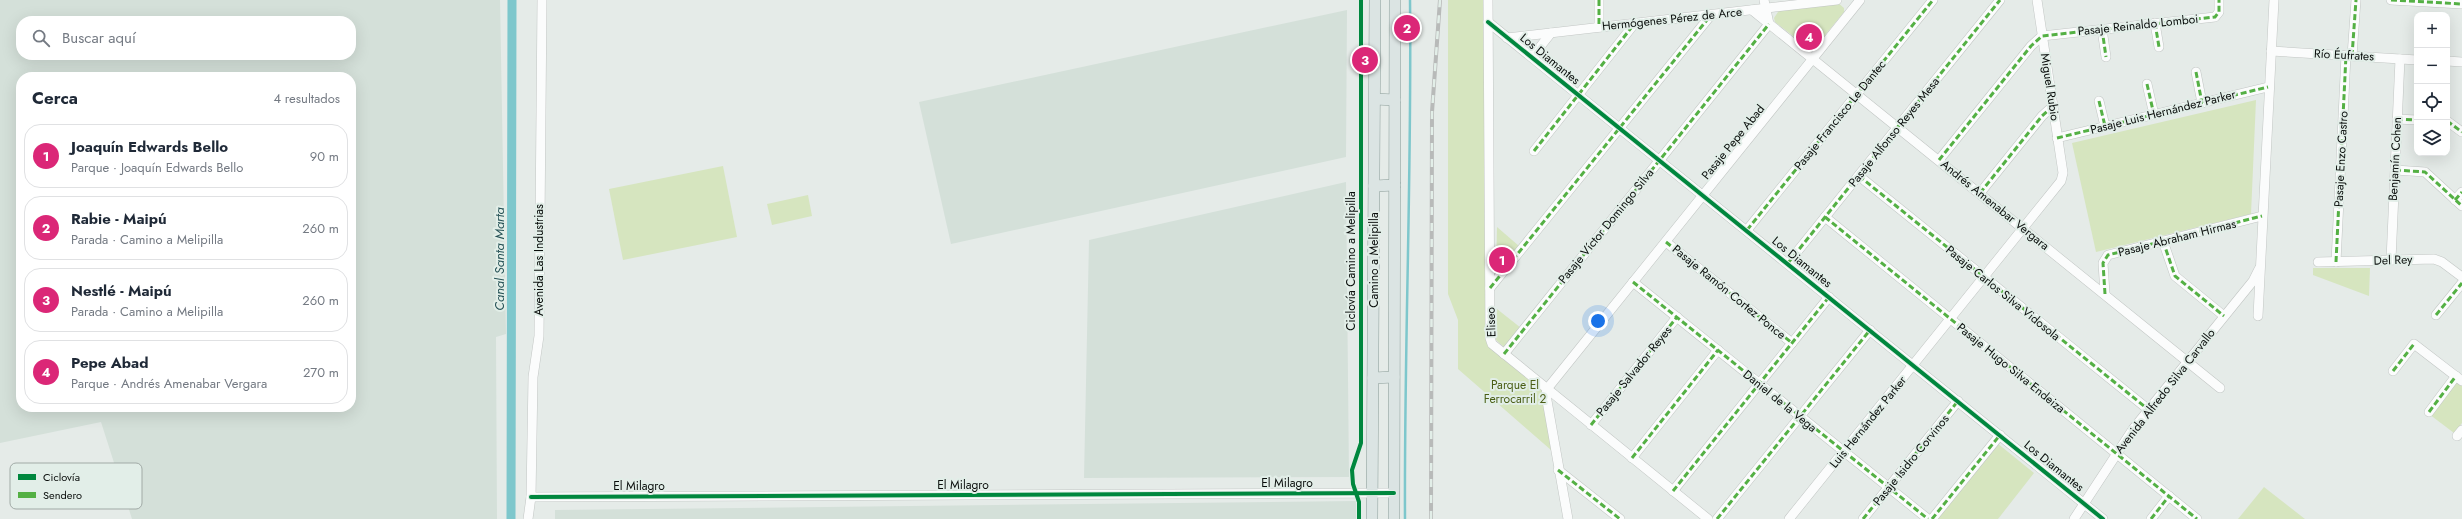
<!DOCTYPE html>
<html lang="es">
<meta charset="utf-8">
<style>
body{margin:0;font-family:Jost,sans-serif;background:#f6f6f7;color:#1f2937}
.controls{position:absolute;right:12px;top:12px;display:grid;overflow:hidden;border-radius:8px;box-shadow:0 4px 16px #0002}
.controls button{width:36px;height:36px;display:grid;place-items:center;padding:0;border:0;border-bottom:1px solid #e0e1e3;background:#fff;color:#1f2937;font:20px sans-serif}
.you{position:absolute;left:1598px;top:321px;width:14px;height:14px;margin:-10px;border:3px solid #fff;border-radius:50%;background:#1a73e8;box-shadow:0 0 0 6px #1a73e833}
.badge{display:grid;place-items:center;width:26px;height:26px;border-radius:50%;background:#db2777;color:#fff;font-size:13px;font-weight:700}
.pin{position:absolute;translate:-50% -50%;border:2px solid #fff;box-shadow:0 1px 4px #0006}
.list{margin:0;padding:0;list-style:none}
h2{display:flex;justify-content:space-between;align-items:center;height:52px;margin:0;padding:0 16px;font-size:17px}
h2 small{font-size:13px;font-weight:400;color:#747a83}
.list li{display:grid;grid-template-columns:26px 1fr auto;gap:12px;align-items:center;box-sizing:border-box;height:64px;margin:0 8px 8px;padding:0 8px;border:1px solid #e0e1e3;border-radius:16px}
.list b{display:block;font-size:15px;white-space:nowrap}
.list p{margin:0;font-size:13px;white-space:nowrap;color:#747a83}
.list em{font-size:13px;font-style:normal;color:#747a83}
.icon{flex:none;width:22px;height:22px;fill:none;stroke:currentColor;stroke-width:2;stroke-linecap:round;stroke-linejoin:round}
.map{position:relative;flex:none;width:2462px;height:519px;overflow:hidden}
.search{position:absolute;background:#fff;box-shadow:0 4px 16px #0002;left:16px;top:16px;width:340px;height:44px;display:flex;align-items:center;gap:10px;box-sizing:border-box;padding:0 14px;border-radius:16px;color:#747a83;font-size:15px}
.panel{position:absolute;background:#fff;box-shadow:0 4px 16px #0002;left:16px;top:72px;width:340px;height:340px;border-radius:16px}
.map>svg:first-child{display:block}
.built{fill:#d4e0d9;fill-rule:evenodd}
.green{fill:#d6e5bf}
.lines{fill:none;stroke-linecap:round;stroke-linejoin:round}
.stream{stroke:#7ec7cc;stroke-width:2.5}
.canal{stroke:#7ec7cc;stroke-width:9}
.minor-casing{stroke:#c2c6c4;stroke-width:10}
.major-casing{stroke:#8b9d99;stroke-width:12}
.minor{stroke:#fbfcfc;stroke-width:9}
.major{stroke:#dbe4e3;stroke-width:11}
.rail-casing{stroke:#b8bab9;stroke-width:4}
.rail{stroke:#e2eee8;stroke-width:2.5;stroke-dasharray:8;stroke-linecap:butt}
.quiet{stroke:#54b044;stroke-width:3;stroke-dasharray:6 3;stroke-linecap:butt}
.cycleway-casing{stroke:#e2eee8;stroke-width:6}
.cycleway{stroke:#00873e;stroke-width:4}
.labels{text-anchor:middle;stroke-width:4;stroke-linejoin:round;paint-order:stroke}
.street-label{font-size:12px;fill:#090d0b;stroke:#e2eee8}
.park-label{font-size:12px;fill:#4b5f17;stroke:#e2eee8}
.water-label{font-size:13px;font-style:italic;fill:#265256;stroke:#e2eee8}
.key{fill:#e2eee8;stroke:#a1aaa6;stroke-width:1}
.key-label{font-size:11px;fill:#090d0b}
</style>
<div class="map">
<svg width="2462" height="519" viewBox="0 0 2462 519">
<rect width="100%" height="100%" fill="#e5ebe8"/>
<g class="built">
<path d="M0 0H500L506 334 496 337 497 519H132L101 422 0 443ZM21 21H351V55H21ZM21 77H351V407H21Z"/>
<path d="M1347 10 1346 157 951 244 919 102Z"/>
<path d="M1346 182 1349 477 1084 478 1089 240Z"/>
<path d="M1356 501V519H555V510Z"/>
</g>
<g class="green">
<path d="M1448 0H1484L1487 341 1542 389 1551 450 1458 369V320L1448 294Z"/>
<path d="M1837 2 1844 8V12L1812 51 1775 22 1774 18 1780 9Z"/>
<path d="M2256 100 2251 214 2096 252 2072 143Z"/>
<path d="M723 166 737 237 623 260 609 189Z"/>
<path d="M808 195 812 216 772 225 767 204Z"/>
<path d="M1497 227 1519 246 1496 275Z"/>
<path d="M2313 268H2370L2369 296 2313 275Z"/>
<path d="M1497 309 1521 328 1505 348 1496 340Z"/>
<path d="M2456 378 2462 383V423L2454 433 2429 414Z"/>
<path d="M1997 443 2034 473 1998 519H1936Z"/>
<path d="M2264 487 2305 519H2238Z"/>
</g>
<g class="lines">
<path class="stream" d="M1405 519C1404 346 1412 173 1410 0"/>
<path class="canal" d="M511 519 512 0"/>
<g class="minor-casing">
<g id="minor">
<path d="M1488 0 1490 338 1492 344 1708 519"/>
<path d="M1599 0V27"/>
<path d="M2391 0 2462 4"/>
<path d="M1752 10 2220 388"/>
<path d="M1488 22 2103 519"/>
<path d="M2155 23 2159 47"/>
<path d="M2102 29 2106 57"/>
<path d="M1507 38 1837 0"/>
<path d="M2271 51 2417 60"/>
<path d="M2352 56 2356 0"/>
<path d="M1532 57 1551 33"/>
<path d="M2447 61 2462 62"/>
<path d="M2196 72 2202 103"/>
<path d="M2147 84 2154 115"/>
<path d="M2099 101 2105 126"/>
<path d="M2397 119 2417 120"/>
<path d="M2447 121 2462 132"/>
<path d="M2057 138 2268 87"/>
<path d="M1534 151 1635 23"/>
<path d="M1939 160 2031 46 2042 36 2215 17 2219 12V0"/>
<path d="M2395 170 2425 172 2462 206"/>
<path d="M1859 176 2149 410"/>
<path d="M1980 193 2042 116 2053 106"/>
<path d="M2455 200 2462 192"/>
<path d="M1825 217 2197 519"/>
<path d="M1747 230 1933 0"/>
<path d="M2163 241 2175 276 2224 316"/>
<path d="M1666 242 1792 343"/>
<path d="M2391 260 2400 59"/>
<path d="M2318 262 2434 259 2442 262 2462 277"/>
<path d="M2336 262 2346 55"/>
<path d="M1788 263 2000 0"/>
<path d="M1633 282 1928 519"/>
<path d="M1490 288 1711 15"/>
<path d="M2105 294 2103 263 2108 255 2262 216"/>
<path d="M2436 315 2462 283"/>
<path d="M2258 316 2274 0"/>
<path d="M1504 354 1769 24 1764 0"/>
<path d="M2393 371 2414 344 2462 381"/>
<path d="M2429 412 2456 376"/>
<path d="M1591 425 1677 317"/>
<path d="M2457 436 2462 430"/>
<path d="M1632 458 1718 350"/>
<path d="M1558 470 1620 519"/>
<path d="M1673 491 1829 297"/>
<path d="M531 497 1394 493"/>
<path d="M528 519 531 497 533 377 539 336 542 0"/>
<path d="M1568 519 1546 395 1547 389 1860 0"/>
<path d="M1717 519 1870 330"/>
<path d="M1789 519 2061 181 2063 173 2037 0"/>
<path d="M1863 519 1958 401"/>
<path d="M1932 519 2000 435"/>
<path d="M2074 519 2133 429 2253 281 2259 269"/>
<path d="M2151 519 2169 496"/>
</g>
</g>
<g class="major-casing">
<g id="major">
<path d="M1375 99 1395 100"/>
<path d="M1374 186 1395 185"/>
<path d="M1373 378 1394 377"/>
<path d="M1372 519 1375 0"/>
<path d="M1394 519 1395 0"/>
</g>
</g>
<use href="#minor" class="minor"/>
<use href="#major" class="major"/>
<g class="rail-casing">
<path id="rail" d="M1431 519 1432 112 1440 0"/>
</g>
<use href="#rail" class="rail"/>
<g class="quiet">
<path d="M1599 0V27"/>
<path d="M2391 0 2462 4"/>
<path d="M2155 23 2159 47"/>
<path d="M2102 29 2106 57"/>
<path d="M2352 56 2356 0"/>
<path d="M2196 72 2202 103"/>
<path d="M2147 84 2154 115"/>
<path d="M2099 101 2105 126"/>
<path d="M2397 119 2417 120"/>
<path d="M2447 121 2462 132"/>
<path d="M2057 138 2268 87"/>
<path d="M1534 151 1635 23"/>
<path d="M1939 160 2031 46 2042 36 2215 17 2219 12V0"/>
<path d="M2395 170 2425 172 2462 206"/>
<path d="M1859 176 2149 410"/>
<path d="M1980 193 2042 116 2053 106"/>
<path d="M2455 200 2462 192"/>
<path d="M1825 217 2197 519"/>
<path d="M1747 230 1933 0"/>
<path d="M2163 241 2175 276 2224 316"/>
<path d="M1666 242 1792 343"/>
<path d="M2336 262 2346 55"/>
<path d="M1788 263 2000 0"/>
<path d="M1633 282 1928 519"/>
<path d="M1490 288 1711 15"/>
<path d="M2105 294 2103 263 2108 255 2262 216"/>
<path d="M2436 315 2462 283"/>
<path d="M1504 354 1769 24"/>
<path d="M2393 371 2414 344"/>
<path d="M2429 412 2456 376"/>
<path d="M1591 425 1677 317"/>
<path d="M1632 458 1718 350"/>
<path d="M1558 470 1620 519"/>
<path d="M1673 491 1829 297"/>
<path d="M1717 519 1870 330"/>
<path d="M1863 519 1958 401"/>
<path d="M1932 519 2000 435"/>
<path d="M2151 519 2169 496"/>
</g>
<g class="cycleway-casing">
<g id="cycleway">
<path d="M1488 22 2103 519"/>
<path d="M531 497 1394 493"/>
<path d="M1359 519V502L1353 484 1352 470 1361 443V0"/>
</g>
</g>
<use href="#cycleway" class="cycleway"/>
</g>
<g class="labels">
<g class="street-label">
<text transform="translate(1672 19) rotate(-6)" y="4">Hermógenes Pérez de Arce</text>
<text transform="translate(2138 25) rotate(-6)" y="4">Pasaje Reinaldo Lomboi</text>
<text transform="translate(2344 55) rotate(3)" y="4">Río Éufrates</text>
<text transform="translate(1550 59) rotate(39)" y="4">Los Diamantes</text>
<text transform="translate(2050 87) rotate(81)" y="4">Miguel Rubio</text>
<text transform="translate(2163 112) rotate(-14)" y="4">Pasaje Luis Hernández Parker</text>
<text transform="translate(1840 115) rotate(-51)" y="4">Pasaje Francisco Le Dantec</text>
<text transform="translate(1894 132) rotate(-51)" y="4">Pasaje Alfonso Reyes Mesa</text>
<text transform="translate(1733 142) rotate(-51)" y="4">Pasaje Pepe Abad</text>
<text transform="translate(2341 159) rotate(-87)" y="4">Pasaje Enzo Castro</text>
<text transform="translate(2395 159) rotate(-87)" y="4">Benjamín Cohen</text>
<text transform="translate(1995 205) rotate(39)" y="4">Andrés Amenabar Vergara</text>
<text transform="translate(1606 226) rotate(-51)" y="4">Pasaje Víctor Domingo Silva</text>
<text transform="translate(2177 238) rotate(-14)" y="4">Pasaje Abraham Hirmas</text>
<text transform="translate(539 260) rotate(-90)" y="4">Avenida Las Industrias</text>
<text transform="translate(1374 260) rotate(-90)" y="4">Camino a Melipilla</text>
<text transform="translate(2393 260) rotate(-2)" y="4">Del Rey</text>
<text transform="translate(1351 261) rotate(-90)" y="4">Ciclovía Camino a Melipilla</text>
<text transform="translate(1802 262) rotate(39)" y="4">Los Diamantes</text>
<text transform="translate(1729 292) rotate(39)" y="4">Pasaje Ramón Cortez Ponce</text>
<text transform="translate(2003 293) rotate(39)" y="4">Pasaje Carlos Silva Vidosola</text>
<text transform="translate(1491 322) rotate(-92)" y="4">Eliseo</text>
<text transform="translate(2011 368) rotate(39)" y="4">Pasaje Hugo Silva Endeiza</text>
<text transform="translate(1634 371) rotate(-51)" y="4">Pasaje Salvador Reyes</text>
<text transform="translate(2165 391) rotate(-52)" y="4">Avenida Alfredo Silva Carvallo</text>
<text transform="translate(1780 401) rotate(39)" y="4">Daniel de la Vega</text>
<text transform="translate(1868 422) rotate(-51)" y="4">Luis Hernández Parker</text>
<text transform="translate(1911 460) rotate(-51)" y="4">Pasaje Isidro Corvinos</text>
<text transform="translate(2054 466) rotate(39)" y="4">Los Diamantes</text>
<text x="1287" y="487">El Milagro</text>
<text x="963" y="489">El Milagro</text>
<text x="639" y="490">El Milagro</text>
</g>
<g class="park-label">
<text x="1515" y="389">Parque El<tspan x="1515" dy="14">Ferrocarril 2</tspan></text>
</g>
<g class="water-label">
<text transform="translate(499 259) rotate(-90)" y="5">Canal Santa Marta</text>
</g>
</g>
<rect x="10" y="463" width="132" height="46" rx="6" class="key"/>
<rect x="18" y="474" width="18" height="6" fill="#00873e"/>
<rect x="18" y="492" width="18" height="6" fill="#54b044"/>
<g class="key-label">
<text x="43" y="481">Ciclovía</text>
<text x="43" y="499">Sendero</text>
</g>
</svg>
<div class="controls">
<button>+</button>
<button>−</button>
<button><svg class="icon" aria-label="locate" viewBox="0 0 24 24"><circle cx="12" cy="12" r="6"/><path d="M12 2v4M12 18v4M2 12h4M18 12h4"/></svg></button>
<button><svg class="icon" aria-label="layers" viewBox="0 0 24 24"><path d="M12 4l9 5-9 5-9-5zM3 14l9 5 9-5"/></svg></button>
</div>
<div class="you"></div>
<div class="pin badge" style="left:1502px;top:260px">1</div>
<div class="pin badge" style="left:1407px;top:28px">2</div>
<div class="pin badge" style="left:1365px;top:60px">3</div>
<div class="pin badge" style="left:1809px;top:37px">4</div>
<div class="search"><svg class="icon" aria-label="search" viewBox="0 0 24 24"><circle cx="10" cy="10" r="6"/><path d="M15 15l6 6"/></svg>Buscar aquí</div>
<section class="panel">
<h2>Cerca<small>4 resultados</small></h2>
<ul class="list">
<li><span class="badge">1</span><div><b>Joaquín Edwards Bello</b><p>Parque · Joaquín Edwards Bello</p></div><em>90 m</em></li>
<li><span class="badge">2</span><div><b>Rabie - Maipú</b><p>Parada · Camino a Melipilla</p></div><em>260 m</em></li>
<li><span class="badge">3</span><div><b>Nestlé - Maipú</b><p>Parada · Camino a Melipilla</p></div><em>260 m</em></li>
<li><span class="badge">4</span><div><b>Pepe Abad</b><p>Parque · Andrés Amenabar Vergara</p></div><em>270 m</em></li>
</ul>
</section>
</div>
